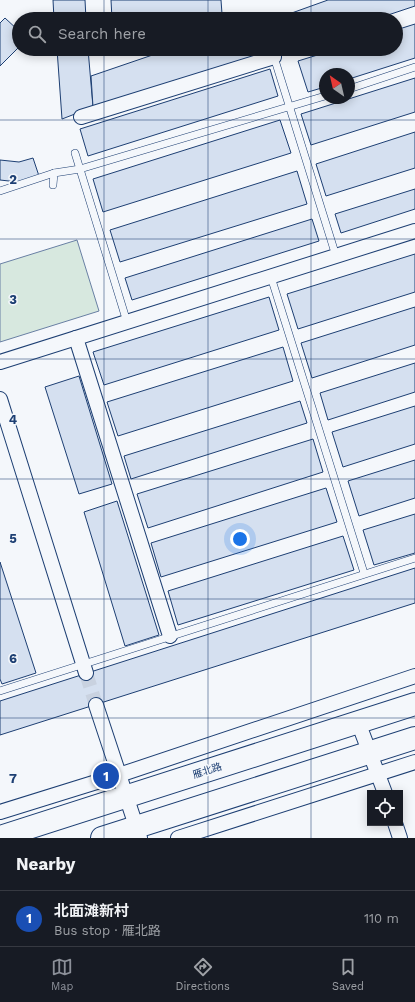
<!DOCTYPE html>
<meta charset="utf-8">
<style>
body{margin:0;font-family:"Work Sans","Noto Sans SC",sans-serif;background:#20242c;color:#f1f3f6}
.controls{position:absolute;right:12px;bottom:12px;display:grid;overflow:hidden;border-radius:0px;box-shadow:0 2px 10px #0003}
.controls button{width:36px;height:36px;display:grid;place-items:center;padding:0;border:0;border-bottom:1px solid #363941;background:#171b24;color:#f1f3f6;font:20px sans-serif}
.compass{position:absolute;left:319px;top:68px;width:36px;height:36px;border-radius:50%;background:#171b24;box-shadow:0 2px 10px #0003;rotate:326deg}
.you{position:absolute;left:240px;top:539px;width:14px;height:14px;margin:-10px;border:3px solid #fff;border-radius:50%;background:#1a73e8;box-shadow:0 0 0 6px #1a73e833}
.badge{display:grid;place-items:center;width:26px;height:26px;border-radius:50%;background:#8c9099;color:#fff;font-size:13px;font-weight:700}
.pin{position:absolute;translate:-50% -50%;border:2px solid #fff;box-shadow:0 1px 4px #0006}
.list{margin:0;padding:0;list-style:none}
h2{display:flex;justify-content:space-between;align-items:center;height:52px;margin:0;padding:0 16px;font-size:17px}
h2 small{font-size:13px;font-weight:400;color:#9ea1a6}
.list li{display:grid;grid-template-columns:26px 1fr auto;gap:12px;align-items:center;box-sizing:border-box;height:56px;padding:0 16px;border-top:1px solid #363941}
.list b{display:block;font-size:15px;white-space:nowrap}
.list p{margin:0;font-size:13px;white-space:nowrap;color:#9ea1a6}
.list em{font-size:13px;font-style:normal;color:#9ea1a6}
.icon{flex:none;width:22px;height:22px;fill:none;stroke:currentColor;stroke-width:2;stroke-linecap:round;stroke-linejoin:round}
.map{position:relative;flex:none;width:415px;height:838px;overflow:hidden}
.search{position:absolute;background:#171b24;box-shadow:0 2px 10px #0003;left:12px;right:12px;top:12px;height:44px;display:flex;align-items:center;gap:10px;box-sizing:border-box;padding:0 14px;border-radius:22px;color:#9ea1a6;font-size:15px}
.sheet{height:108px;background:#171b24}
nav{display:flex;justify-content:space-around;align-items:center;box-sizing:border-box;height:56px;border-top:1px solid #363941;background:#171b24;font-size:11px;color:#9ea1a6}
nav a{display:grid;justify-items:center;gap:2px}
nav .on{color:#8c9099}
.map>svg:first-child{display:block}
.green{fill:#d7e8df;stroke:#687fa3}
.building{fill:#d5e0f0;stroke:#1d3f73}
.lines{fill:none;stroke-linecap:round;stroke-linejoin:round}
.street-tunnel{stroke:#c9d2e0;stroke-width:14;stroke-dasharray:14 7;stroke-linecap:butt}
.lane-casing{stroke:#1d3f73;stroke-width:8}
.street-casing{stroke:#1d3f73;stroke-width:16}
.primary-casing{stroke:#1d3f73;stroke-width:24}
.lane{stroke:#f4f7fb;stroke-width:7}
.street{stroke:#f4f7fb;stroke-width:14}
.primary{stroke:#f4f7fb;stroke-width:22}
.grid{fill:none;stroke:#1d3f73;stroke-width:1;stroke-opacity:0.55}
.labels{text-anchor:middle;stroke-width:3;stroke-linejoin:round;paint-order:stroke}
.street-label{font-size:10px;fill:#1d3f73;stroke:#f4f7fb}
.grid-label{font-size:13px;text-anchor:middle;font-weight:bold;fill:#1d3f73;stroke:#f4f7fb;stroke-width:3;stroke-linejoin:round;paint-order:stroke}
</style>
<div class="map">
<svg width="415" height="838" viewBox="0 0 415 838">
<rect width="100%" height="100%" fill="#f4f7fb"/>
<path class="green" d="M77 240 99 311 0 342V264Z"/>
<g class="building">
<path d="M53 0H85L86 19H54Z"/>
<path d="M111 0H221L222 14 206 19H112Z"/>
<path d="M328 0H415V6L376 19H275Z"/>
<path d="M5 18 19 31V47L0 66V23Z"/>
<path d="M415 24V58L349 79V74H325V87L308 92 298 61 337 49H396V30Z"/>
<path d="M57 49H88L93 107 62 119Z"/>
<path d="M170 49H267L268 53 93 107 91 76Z"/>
<path d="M270 69 278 96 88 156 80 129Z"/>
<path d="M415 78V112L311 145 301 114Z"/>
<path d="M280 120 291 153 103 212 93 179Z"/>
<path d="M415 132V168L326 196 316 164Z"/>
<path d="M33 158 39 176 18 182 0 180V160L19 162Z"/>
<path d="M297 171 307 204 120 262 110 230Z"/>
<path d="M415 189V209L341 233 335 214Z"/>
<path d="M312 219 319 241 132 300 125 278Z"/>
<path d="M415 254V292L298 329 287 294Z"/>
<path d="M269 297 279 330 104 385 93 352Z"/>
<path d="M415 307V345L312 378 301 343Z"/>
<path d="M283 347 293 381 118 436 107 402Z"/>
<path d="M415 363V392L328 420 320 393Z"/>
<path d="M79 376 112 484 79 494 45 387Z"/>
<path d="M300 401 307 423 131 479 124 456Z"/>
<path d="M415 406V444L343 467 332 432Z"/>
<path d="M313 439 323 472 148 528 137 494Z"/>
<path d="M415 460V498L359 516 348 481Z"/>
<path d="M326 488 337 522 161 577 151 543Z"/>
<path d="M117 501 159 635 125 646 84 512Z"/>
<path d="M415 514V553L374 565 363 530Z"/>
<path d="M343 536 354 570 178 625 168 591Z"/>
<path d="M0 562 36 673 2 684 0 679Z"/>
<path d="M415 568V603L0 735V701Z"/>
</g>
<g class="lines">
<path class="street-tunnel" d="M86 673 96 705"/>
<g class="lane-casing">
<g id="lane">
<path d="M274 57 336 256"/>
<path d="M349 89 415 67"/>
<path d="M75 153 127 322"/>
<path d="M53 185 54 173 80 169 325 96"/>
<path d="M0 191 54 173"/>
<path d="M271 277 364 573"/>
<path d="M0 691 415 558"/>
</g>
</g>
<g class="street-casing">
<g id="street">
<path d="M81 117 274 57"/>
<path d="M76 338 170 636"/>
<path d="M0 362 415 231"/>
<path d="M0 399 86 673"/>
<path d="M96 705 140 838"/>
<path d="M358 722 385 793"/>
<path d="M0 812 119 775 415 676"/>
<path d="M395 823 400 838"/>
<path d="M178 838 415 762"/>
</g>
</g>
<g class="primary-casing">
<g id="primary">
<path d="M0 837 415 704"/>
<path d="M102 838 415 738"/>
</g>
</g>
<use href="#lane" class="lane"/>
<use href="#street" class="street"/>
<use href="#primary" class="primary"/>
</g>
<path class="grid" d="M104 0V19M208 0V19M311 0V19M104 49V838M208 49V838M311 49V838M0 120H415M0 239H415M0 359H415M0 479H415M0 599H415M0 718H415"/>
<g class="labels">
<g class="street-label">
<text transform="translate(207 770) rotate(-18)" y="4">雁北路</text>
</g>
</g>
<g class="grid-label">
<text x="13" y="184">2</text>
<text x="13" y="304">3</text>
<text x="13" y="424">4</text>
<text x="13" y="543">5</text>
<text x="13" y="663">6</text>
<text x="13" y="783">7</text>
</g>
</svg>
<div class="controls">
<button><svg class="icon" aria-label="locate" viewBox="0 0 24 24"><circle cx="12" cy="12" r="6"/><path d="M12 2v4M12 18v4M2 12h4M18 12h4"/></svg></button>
</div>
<svg class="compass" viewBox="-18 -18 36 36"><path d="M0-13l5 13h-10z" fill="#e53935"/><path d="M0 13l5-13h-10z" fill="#9ea1a6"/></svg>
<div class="you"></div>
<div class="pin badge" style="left:106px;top:776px;background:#1a4fb4">1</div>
<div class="search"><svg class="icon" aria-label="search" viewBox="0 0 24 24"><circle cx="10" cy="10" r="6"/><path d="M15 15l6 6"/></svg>Search here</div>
</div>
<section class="sheet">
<h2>Nearby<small></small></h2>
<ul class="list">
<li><span class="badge" style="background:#1a4fb4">1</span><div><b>北面滩新村</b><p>Bus stop · 雁北路</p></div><em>110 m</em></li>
</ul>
</section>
<nav>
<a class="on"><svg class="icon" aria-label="map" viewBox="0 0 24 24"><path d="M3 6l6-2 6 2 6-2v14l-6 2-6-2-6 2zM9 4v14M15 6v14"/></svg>Map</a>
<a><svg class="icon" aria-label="directions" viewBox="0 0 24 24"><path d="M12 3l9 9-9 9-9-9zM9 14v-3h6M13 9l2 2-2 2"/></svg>Directions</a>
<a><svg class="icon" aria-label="saved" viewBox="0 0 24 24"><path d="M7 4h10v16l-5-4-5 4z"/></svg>Saved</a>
</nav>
